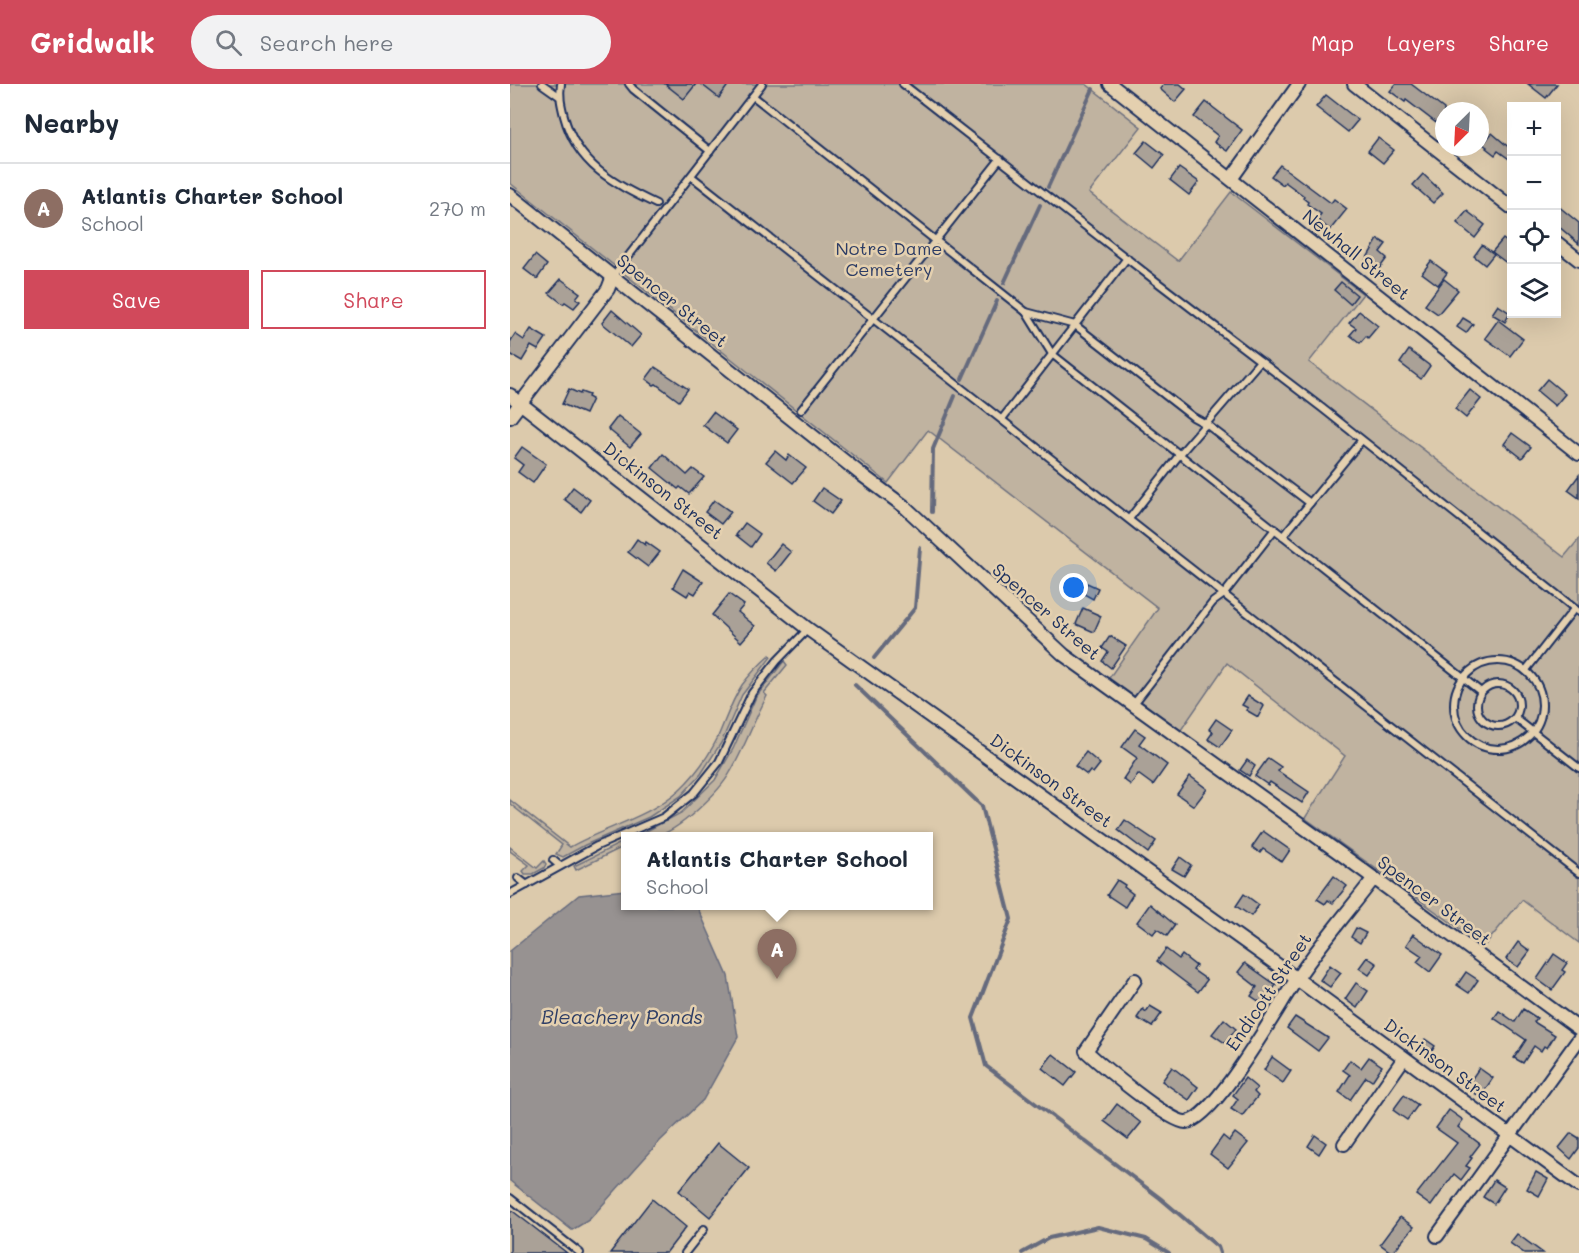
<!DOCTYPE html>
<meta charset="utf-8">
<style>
body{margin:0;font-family:Mali,sans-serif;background:#f2f2f3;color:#1f2937}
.controls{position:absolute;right:18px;top:18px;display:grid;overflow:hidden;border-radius:0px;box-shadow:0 6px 24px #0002}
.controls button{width:54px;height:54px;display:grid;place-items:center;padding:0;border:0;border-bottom:2px solid #e0e1e3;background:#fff;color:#1f2937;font:30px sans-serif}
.compass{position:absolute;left:925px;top:18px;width:54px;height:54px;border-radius:50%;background:#fff;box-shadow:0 6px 24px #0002;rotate:204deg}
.you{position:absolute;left:564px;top:504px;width:21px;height:21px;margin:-15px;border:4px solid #fff;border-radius:50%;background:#1a73e8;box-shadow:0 0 0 9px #1a73e833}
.badge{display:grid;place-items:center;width:39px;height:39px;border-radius:50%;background:#d1495b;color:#fff;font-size:20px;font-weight:700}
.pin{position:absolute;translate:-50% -50px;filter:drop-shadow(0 2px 3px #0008)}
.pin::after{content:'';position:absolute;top:32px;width:21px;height:18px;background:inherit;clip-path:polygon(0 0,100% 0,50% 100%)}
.popup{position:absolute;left:111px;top:748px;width:312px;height:78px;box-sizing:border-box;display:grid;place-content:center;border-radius:0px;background:#fff;filter:drop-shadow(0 2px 4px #0005);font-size:20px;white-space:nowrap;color:#747a83}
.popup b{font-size:22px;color:#1f2937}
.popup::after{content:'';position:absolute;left:50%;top:100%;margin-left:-12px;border:12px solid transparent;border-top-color:#fff}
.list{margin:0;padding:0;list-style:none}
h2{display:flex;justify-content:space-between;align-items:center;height:78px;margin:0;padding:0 24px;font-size:26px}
h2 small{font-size:20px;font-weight:400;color:#747a83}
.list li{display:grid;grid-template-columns:39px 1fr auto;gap:18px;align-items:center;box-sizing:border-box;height:90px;padding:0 24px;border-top:2px solid #e0e1e3}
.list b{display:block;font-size:22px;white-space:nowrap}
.list p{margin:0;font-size:20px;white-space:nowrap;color:#747a83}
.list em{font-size:20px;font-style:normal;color:#747a83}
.actions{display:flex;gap:12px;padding:18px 24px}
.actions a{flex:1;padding:14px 0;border:2px solid #d1495b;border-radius:0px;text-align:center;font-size:21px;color:#d1495b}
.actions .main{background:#d1495b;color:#fff}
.icon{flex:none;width:33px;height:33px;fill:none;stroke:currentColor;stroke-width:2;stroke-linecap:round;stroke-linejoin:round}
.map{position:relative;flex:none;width:1069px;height:1169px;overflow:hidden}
header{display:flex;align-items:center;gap:36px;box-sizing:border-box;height:84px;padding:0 30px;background:#d1495b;color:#fff}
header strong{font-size:28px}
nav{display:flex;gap:33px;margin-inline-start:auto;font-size:21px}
.search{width:420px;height:54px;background:#f2f2f3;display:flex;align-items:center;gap:15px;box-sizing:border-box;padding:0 21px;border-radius:33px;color:#747a83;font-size:22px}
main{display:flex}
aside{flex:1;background:#fff}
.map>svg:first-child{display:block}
.green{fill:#c0b3a0;stroke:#6e717f;stroke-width:1.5}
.water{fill:#979291;stroke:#656a7d;stroke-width:1.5}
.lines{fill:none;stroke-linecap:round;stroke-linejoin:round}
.stream{stroke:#656a7d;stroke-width:4}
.building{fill:#aaa197;stroke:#1b2f5e;stroke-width:1.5}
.lane-casing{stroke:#1b2f5e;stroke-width:10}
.street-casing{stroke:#1b2f5e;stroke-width:16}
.lane{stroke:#e4d0af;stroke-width:6}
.street{stroke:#e4d0af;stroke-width:12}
.labels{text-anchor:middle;stroke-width:5;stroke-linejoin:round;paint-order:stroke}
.park-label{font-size:18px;fill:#2c3c65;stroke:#e4d0af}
.street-label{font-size:18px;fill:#1b2f5e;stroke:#e4d0af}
.water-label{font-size:20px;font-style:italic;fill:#2e3e66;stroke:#e4d0af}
</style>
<header>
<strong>Gridwalk</strong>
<div class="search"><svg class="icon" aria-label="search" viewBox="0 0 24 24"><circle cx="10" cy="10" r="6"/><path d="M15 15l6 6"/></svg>Search here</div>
<nav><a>Map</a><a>Layers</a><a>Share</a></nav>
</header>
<main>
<aside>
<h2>Nearby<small></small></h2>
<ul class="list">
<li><span class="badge" style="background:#8d6e63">A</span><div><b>Atlantis Charter School</b><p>School</p></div><em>270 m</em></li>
</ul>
<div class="actions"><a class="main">Save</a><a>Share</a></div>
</aside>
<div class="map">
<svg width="1069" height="1169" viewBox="0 0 1069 1169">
<rect width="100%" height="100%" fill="#dccaac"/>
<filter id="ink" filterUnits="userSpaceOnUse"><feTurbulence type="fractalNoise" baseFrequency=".0167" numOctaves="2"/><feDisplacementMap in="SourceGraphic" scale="12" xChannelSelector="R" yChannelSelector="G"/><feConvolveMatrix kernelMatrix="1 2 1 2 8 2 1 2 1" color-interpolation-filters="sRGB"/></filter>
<g filter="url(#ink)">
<g class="green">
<path d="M0 0H576L631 43 579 109 668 177 721 108 853 210 799 278 1054 473 1069 455V859L1012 816 974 862 795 734 835 672 717 579 671 646 599 594 648 524 418 346 378 399 0 99Z"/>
<path d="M260 571 261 573 232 611 211 659 191 690 171 712 139 733 75 761 53 773 46 770 52 761 0 720V716L60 763C95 743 138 734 169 706 184 692 198 673 207 655 215 637 221 618 232 601 240 590 250 580 260 571Z"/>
<path d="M274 577 277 581 254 609 257 612C244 636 235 663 221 687 211 706 168 749 145 752 140 753 133 753 127 752L171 729 205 696 223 665 246 613Z"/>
<path d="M115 757V762L66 786 64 782Z"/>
<path d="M0 763 27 784 34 777 36 780 34 784 23 790H15L13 787 19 781 0 767Z"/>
</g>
<path class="water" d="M115 806 116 822H187L218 892 228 953 193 1016 150 1057 79 1136 62 1146 0 1097V867L69 811Z"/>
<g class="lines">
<g class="stream">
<path d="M538 103 583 5"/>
<path d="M494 199 530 121"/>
<path d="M452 295 487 217"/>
<path d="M422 428 423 365 445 312"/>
<path d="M364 574 405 524 410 464"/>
<path d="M345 601 472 722 501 835 463 934 476 982 650 1114 708 1163 710 1169"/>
<path d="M512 1169 539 1154 588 1143 636 1155 659 1169"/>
</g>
</g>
<g class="building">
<path d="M155 0H186L174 15Z"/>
<path d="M191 0H219L209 14Z"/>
<path d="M654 0H670L676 5 665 18 650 5Z"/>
<path d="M886 0H901L934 25V45L896 16 895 18 880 7Z"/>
<path d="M1018 0H1047L1036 14Z"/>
<path d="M816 11 848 36 838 48 806 23Z"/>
<path d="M696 18 732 46 717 67 704 58 708 52 684 33Z"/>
<path d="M982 49 1002 66V77L988 67 985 71 976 64 977 63 973 60Z"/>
<path d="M868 54 884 66 873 79 858 67Z"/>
<path d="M636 57 654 71 644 84 626 69Z"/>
<path d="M770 81 821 119 824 115 837 125 820 146 807 135 811 130 797 120 798 118 793 114 794 112 775 98 773 101 761 92Z"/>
<path d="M669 84 689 98 679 111 660 96Z"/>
<path d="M913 90 933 109 923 119 903 101Z"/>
<path d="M1047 121 1069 139V160L1047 141Z"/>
<path d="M957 127 975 141 965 154 947 139Z"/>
<path d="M868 155 876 160 870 168 877 174 866 189 854 179Z"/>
<path d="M993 155 1002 162V183L982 168Z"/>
<path d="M972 161 984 170 975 181 964 172Z"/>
<path d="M25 171 37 181 27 195 14 185Z"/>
<path d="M921 177 937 189 928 201 912 189Z"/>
<path d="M51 195 70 209 66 214 70 217 64 224 55 218 53 220 39 209Z"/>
<path d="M934 195 948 206 928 230 915 221Z"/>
<path d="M831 198 847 211 840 220 824 206Z"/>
<path d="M988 221 1000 229 995 238 982 230Z"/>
<path d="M102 226 131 251 121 263 92 239Z"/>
<path d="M849 227 868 242 858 254 856 252 850 259 840 251 846 244 839 239Z"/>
<path d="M953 234 963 240 956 249 947 243Z"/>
<path d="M988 236 1013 255 1000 272 975 254Z"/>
<path d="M21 245 36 254 28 266 21 262 12 277 0 270V258L5 250 14 256Z"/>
<path d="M899 266 920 282 911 295 890 279Z"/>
<path d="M145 283 178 305 169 317 146 300 144 301 136 295Z"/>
<path d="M1037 295 1055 310 1045 322 1027 307Z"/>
<path d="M59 305 70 310 71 308 79 311 78 313 82 315 75 330 52 320Z"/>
<path d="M960 306 971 315 956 334 945 325Z"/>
<path d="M203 328 227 346 217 359 193 341Z"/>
<path d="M108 332 131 350 120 363 98 345Z"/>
<path d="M1002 349 1021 363 1012 374 994 360Z"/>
<path d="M12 363 36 380 23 399 8 388 13 381 4 374Z"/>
<path d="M265 367 276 376 279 371 296 384 283 399 256 378Z"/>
<path d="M153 370 177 391 183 385 194 393 179 410 170 403 168 405 142 384Z"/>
<path d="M1069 391V414L1058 406Z"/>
<path d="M63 403 80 416 71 428 54 415Z"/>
<path d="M312 404 331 417 321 430 303 417Z"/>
<path d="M204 416 221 428 211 440 195 428Z"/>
<path d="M235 439 250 450 241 463 226 451Z"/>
<path d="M127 455 135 461 136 458 150 468 138 483 118 468Z"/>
<path d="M271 460 281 468 266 487 256 479Z"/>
<path d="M173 485 193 498 185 510 180 507 177 512 163 503Z"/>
<path d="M577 499 588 504 583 515 572 509Z"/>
<path d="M219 510 234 521 228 528 245 542 231 558 202 531Z"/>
<path d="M573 524 591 532 584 548 566 540Z"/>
<path d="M600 552 616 562 601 584 592 577 598 568 592 564Z"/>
<path d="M738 612 754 622 748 633 736 626 738 624 732 621Z"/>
<path d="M706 635 722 646 710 663 698 655 703 648 699 645Z"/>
<path d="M625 645 635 652 629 660 657 681 643 701 628 690 621 701 613 695 627 674 612 663Z"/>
<path d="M576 668 590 680 583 689 580 687 577 691 565 682Z"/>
<path d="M758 674 771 683 768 687 799 708 792 719 760 698 758 701 745 692Z"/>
<path d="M737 676 745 682 739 692 730 686Z"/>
<path d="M680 692 697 705 684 722 667 710Z"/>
<path d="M615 736 646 757 638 769 608 746Z"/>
<path d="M753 747 780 766 772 778 753 765 750 769 742 763Z"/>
<path d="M670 773 681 781 674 792 662 785Z"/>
<path d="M824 792 837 802 823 819 818 816 815 820 807 815Z"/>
<path d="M607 796 615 801 614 803 623 810 615 823 597 811Z"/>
<path d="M734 810 749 821 741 832 726 822Z"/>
<path d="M640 820 665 841 657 852 647 845 643 850 627 838Z"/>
<path d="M846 844 856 849 850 859 841 853Z"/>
<path d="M903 850 932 871 920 888 907 878 912 872 896 861Z"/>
<path d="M1008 858 1020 867 1008 883 996 875Z"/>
<path d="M656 865 669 875 672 871 686 882 683 886 697 896 688 908 647 877Z"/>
<path d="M1044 870 1057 879 1052 886 1055 888 1042 906 1027 895Z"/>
<path d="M857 873 867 880 859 891 849 884Z"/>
<path d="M735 879 766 901 753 920 741 912 747 903 728 888Z"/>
<path d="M820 881 831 889 820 903 810 896Z"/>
<path d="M956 888 968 896 959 909 947 901Z"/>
<path d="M846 899 858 907 847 924 835 915Z"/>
<path d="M640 922 652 929 642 943 627 934 633 925 636 928Z"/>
<path d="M1013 925 1027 934 1024 938 1045 951 1037 964 1034 962 1031 967 1024 962 1013 979 1004 974 1016 956 984 934 989 927 1005 938Z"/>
<path d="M785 933 818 954 808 967 777 944Z"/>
<path d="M714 935 726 945 715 959 702 950Z"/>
<path d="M915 955 925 962 918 973 907 967Z"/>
<path d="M543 970 566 988 555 1002 532 984Z"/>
<path d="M762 973 781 987 773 999 754 986Z"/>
<path d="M859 973 872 982 862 997 856 993 840 1016 829 1008 840 991 833 986 840 976 851 984Z"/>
<path d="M662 983 688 1003 679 1016 652 997Z"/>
<path d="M969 984 983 994 970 1013 956 1003Z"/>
<path d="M735 994 747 1004 744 1008 748 1012 732 1032 721 1025 728 1015 723 1011Z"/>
<path d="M894 1011 908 1021 897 1036 883 1026Z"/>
<path d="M607 1020 631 1039 618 1055 594 1037Z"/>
<path d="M939 1026 953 1036 948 1043 970 1060 960 1073 962 1074 956 1082 960 1084 951 1096 944 1090 921 1122 906 1111 947 1059 926 1044Z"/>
<path d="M725 1049 738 1059 718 1084 700 1070 713 1052 719 1057Z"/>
<path d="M1061 1049 1069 1054V1064L1061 1075 1049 1064Z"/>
<path d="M805 1051 816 1059 809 1070 798 1062Z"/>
<path d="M208 1059 239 1084 200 1133 169 1107Z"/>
<path d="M1026 1088 1038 1095 1029 1112 1017 1105Z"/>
<path d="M984 1096 995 1103 984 1120 973 1113Z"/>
<path d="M142 1115 176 1143 156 1169H100Z"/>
<path d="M0 1125 57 1169H0Z"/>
<path d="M890 1133 904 1143 882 1169 870 1160Z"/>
<path d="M1007 1150 1033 1169H1014L1000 1159Z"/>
</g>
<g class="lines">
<g class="lane-casing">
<g id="lane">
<path d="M32 0 49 12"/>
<path d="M51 0C49 12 51 20 54 32 67 81 103 99 146 120"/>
<path d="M119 0 123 5 200 67"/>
<path d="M393 0 647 198 812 324 1069 528"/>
<path d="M243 12 516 228 542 270 971 608"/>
<path d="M181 92 1069 789"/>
<path d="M103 192 252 0"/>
<path d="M516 228 565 241 683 333 696 340 800 419"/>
<path d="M291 326 490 75"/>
<path d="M492 335 617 174"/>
<path d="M619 435 670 370 750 277"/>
<path d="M773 452 851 357"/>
<circle cx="988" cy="621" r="44"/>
<path d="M1016 586 1064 525"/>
<circle cx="988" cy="621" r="21"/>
<path d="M623 621 703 518 714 510 765 445"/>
<path d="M1005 634 1069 684"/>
<path d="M43 776 50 782"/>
<path d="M8 794 17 801"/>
<path d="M0 810 87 762 154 733 184 709 209 678 242 609 267 577 298 545"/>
<path d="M0 1114 70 1169"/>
<path d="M175 1169 194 1145"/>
</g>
</g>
<g class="street-casing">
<g id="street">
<path d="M600 0 1069 370"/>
<path d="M844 0 1002 124"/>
<path d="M721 95 789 0"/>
<path d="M0 111 352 391 395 423 554 571 835 773 1069 945"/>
<path d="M1046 158 1069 176"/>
<path d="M0 311 298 545 787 895 1069 1102"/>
<path d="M0 333 98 205 103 192"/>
<path d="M625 896 576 967C590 980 660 1039 676 1038 704 1037 769 921 786 896 810 860 838 828 864 794"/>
<path d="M834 1060 894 974"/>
<path d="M927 1152 1069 955"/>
</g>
</g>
<use href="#lane" class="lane"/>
<use href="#street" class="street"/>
</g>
</g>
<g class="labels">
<g class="park-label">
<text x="379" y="171">Notre Dame<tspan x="379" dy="21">Cemetery</tspan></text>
</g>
<g class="street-label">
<text transform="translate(846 171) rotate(39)" y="6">Newhall Street</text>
<text transform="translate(162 217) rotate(39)" y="6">Spencer Street</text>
<text transform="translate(153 407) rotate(38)" y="6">Dickinson Street</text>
<text transform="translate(536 528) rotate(41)" y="6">Spencer Street</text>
<text transform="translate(541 697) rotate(36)" y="6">Dickinson Street</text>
<text transform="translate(924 817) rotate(37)" y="6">Spencer Street</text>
<text transform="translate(759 908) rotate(-56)" y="6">Endicott Street</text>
<text transform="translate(935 982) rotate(36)" y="6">Dickinson Street</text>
</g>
<g class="water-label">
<text x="112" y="940">Bleachery Ponds</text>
</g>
</g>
</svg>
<div class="controls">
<button>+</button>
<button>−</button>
<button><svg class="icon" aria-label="locate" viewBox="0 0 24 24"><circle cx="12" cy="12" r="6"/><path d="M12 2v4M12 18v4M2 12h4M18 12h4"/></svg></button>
<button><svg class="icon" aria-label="layers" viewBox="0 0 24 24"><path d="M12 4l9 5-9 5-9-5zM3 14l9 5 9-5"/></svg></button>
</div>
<svg class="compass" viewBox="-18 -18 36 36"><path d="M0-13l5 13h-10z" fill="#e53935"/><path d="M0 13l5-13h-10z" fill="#747a83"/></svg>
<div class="you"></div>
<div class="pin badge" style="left:267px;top:895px;background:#8d6e63">A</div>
<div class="popup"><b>Atlantis Charter School</b>School</div>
</div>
</main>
